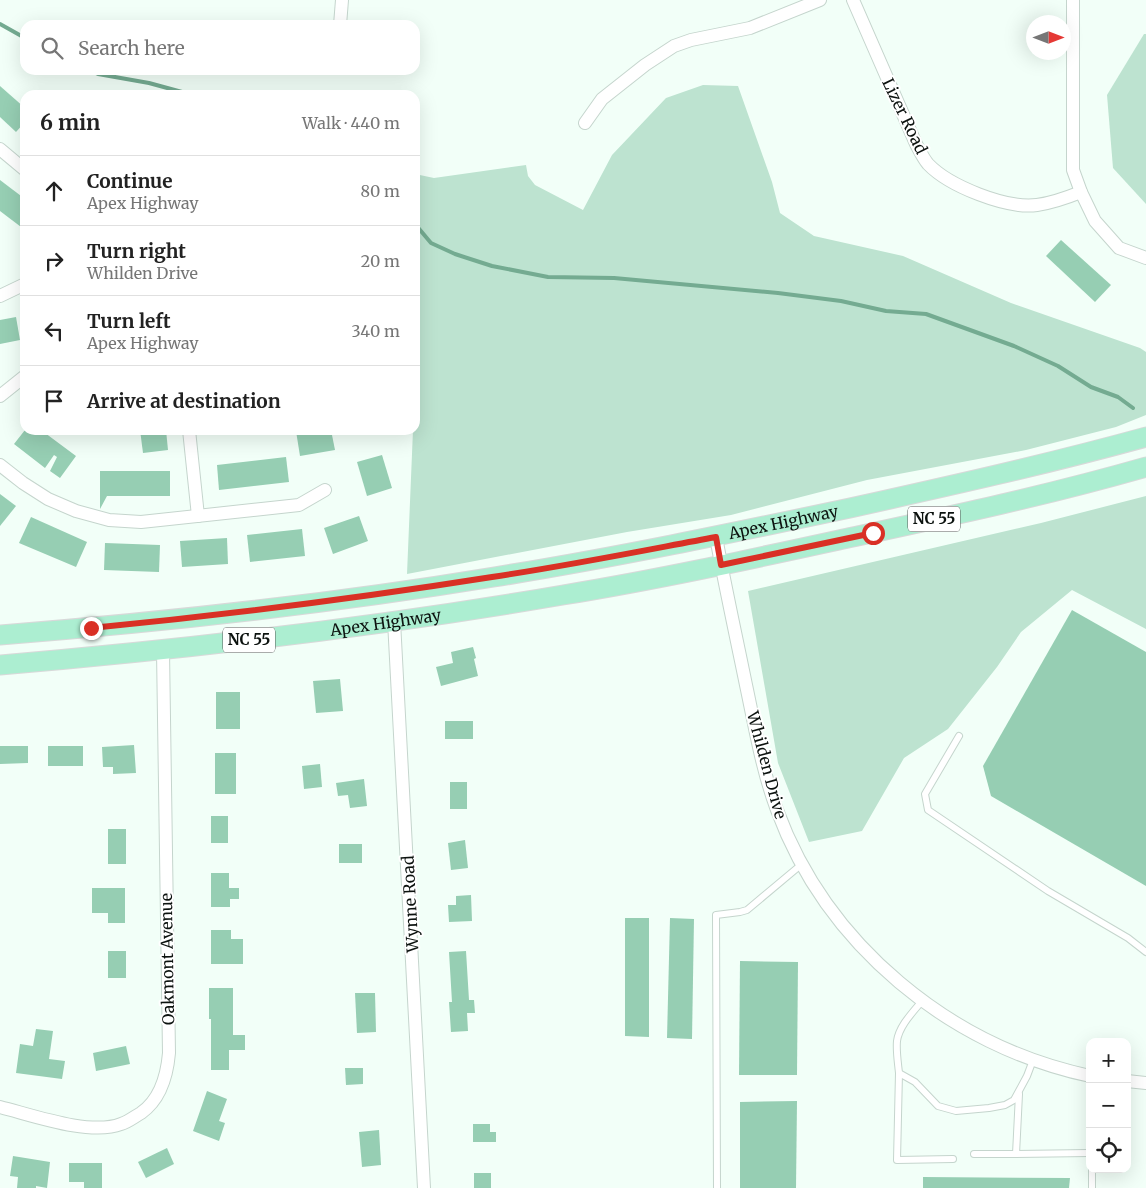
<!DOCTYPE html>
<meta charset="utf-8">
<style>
body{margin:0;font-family:Merriweather,serif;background:#f2f2f2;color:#222}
.controls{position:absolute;right:15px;bottom:15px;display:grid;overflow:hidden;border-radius:10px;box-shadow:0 5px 20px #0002}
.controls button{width:45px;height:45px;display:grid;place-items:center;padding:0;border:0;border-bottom:1px solid #e0e0e0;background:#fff;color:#222;font:25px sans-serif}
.compass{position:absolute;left:1026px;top:15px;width:45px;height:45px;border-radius:50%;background:#fff;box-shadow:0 5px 20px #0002;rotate:90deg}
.stop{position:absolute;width:15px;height:15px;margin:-11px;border:4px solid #d93025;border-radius:50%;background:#fff}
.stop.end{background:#d93025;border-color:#fff;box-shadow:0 1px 5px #0008}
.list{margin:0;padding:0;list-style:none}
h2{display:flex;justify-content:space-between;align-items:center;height:65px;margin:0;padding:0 20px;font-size:21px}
h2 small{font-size:16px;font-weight:400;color:#767676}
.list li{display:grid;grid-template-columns:32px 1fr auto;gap:15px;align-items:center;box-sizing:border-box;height:70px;padding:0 20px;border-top:1px solid #e0e0e0}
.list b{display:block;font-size:19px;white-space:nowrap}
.list p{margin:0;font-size:16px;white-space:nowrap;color:#767676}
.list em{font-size:16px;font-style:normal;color:#767676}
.icon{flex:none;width:28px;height:28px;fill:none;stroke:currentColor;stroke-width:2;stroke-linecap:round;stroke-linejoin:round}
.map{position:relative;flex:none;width:1146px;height:1188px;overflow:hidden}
.search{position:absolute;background:#fff;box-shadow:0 5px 20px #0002;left:20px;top:20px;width:400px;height:55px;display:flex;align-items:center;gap:12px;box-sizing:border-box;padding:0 18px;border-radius:15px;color:#767676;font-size:19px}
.panel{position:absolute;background:#fff;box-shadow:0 5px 20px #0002;left:20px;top:90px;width:400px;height:345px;border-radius:15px}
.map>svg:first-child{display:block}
.green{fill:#bde3d0}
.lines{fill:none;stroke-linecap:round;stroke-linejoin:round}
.stream{stroke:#74ab91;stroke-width:4}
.building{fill:#96ceb3}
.lane-casing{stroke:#c5d5cd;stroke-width:8}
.street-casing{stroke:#c5d5cd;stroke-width:14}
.primary-casing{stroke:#d8d9d9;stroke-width:21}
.lane{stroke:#fff;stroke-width:6}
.street{stroke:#fff;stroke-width:12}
.primary{stroke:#aceed1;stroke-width:19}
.route{stroke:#d93025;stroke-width:6}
.labels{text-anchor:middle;stroke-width:4;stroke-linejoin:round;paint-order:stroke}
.shield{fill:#fff;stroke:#555957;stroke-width:1}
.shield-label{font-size:15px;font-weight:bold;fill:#0c120f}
.street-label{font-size:16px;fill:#0c120f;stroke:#fff}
</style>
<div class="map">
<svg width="1146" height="1188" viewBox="0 0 1146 1188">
<rect width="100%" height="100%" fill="#f2fff8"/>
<g class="green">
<path d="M1144 34H1146V204L1113 168 1107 95Z"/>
<path d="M703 85 738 86 772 182 780 213 814 236 903 256 1011 303 1140 348 1146 352V415L1116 427 1026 450 867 480 731 515 627 532 407 574 413 430H415V174L434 178 526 165 528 176 535 185 583 210 612 155 666 98Z"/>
<path d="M1146 496V629L1072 590 1021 632 997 667 948 729 904 758 862 831 809 842 778 763 748 591 1041 523Z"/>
</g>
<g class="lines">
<g class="stream">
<path d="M0 24 25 38"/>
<path d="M90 70 98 74 149 83 193 95"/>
<path d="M415 224 431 243 455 254 492 266 548 277 614 278 778 293 841 301 886 311 926 314 1014 346 1058 366 1091 387 1118 397 1133 408"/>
</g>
</g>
<g class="building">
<path d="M0 86 25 108V122L16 132 0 117Z"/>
<path d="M0 180 25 199V230L0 211Z"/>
<path d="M1061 240 1111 285 1095 302 1046 256Z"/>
<path d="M16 317 20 340 0 344V320Z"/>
<path d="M25 430H41L76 456 60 478 50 471 57 457 54 455 45 468 14 444Z"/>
<path d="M140 430H166L168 450 143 453Z"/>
<path d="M304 430H331L335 450 300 456 296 431Z"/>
<path d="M382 455 392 488 367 496 357 462Z"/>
<path d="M286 457 289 482 219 490 217 465Z"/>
<path d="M100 471H170V496H107L100 509Z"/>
<path d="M0 494 16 506 0 526Z"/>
<path d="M359 516 368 541 333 554 324 528Z"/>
<path d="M31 517 87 542 76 567 19 543Z"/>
<path d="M302 529 305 556 250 562 247 535Z"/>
<path d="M227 538 228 564 182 567 180 541Z"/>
<path d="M105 543 160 545 159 572 104 570Z"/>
<path d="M1072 610 1146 652V886L991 796 983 766Z"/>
<path d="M473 647 476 658 474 659 478 676 441 686 436 667 453 663 451 652Z"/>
<path d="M340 679 343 711 316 713 313 681Z"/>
<rect x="216" y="692" width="24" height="37"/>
<rect x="445" y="721" width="28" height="18"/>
<path d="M134 745 136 773 113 774V767H103L102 747Z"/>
<path d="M0 746H28V763L0 764Z"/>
<rect x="48" y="746" width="35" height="20"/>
<rect x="215" y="753" width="21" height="41"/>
<path d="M320 764 322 787 304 789 302 766Z"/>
<path d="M364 779 367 806 350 808 348 795 338 796 336 783Z"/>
<rect x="450" y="782" width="17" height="27"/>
<rect x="211" y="816" width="17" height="27"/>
<rect x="108" y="829" width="18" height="35"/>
<path d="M465 840 468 868 451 870 448 843Z"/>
<rect x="339" y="844" width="23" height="19"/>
<path d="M211 873H229V888H239V899H230V907H211Z"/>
<path d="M92 888H125V923H108V913H92Z"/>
<path d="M471 895 472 921 449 922 448 905H456V896Z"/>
<path d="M625 918H649V1037L625 1036Z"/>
<path d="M670 918 694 919 692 1039 667 1038Z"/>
<path d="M211 930H231V939H243V964H211Z"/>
<rect x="108" y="951" width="18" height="27"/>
<path d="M466 951 469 1000H474L475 1013H467L468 1031 451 1032 449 1002H452L449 952Z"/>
<path d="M740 961 798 962 797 1075H739Z"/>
<path d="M209 988H233V1035H245V1050H229V1070H211V1019H209Z"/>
<path d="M355 993H375L376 1032 357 1033Z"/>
<path d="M36 1029 53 1031 49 1059 65 1061 62 1079 16 1073 20 1044 33 1046Z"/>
<path d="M126 1046 130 1064 96 1071 93 1053Z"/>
<path d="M345 1068H363V1084L346 1085Z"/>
<path d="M207 1091 227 1099 219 1121 225 1123 219 1141 193 1131Z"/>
<path d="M797 1101 796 1188H740V1102Z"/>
<path d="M473 1124H490V1132H496V1142H473Z"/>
<path d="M379 1130 381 1165 362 1167 359 1132Z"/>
<path d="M167 1148 174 1164 146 1178 138 1162Z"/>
<path d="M13 1156 50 1162 47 1188 36 1186V1188H17L18 1177 10 1176Z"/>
<path d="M69 1163H102V1188H84V1182H69Z"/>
<rect x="474" y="1173" width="17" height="15"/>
<path d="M923 1177 1070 1178 1069 1188H923Z"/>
</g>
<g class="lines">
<g class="lane-casing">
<g id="lane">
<path d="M959 736 925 794 928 810 1048 891 1128 938 1146 952"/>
<path d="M922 1001C913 1012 899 1026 897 1041 896 1051 898 1063 899 1073L915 1082 938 1106 956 1111 989 1108 1005 1105 1014 1100 1027 1076 1033 1060"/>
<path d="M899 1073 897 1160 953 1159"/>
<path d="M1019 1094 1016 1154 1090 1153"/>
<path d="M974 1154H1016"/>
<path d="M717 1188 716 915 740 912 747 910 802 864"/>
<path d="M1092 1188V1169"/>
</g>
</g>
<g class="street-casing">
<g id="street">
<path d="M853 0 916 144C920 151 923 158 928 164 949 186 1006 209 1037 205 1052 203 1066 198 1081 192"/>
<path d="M1073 0V170L1081 192 1095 221 1119 248 1146 258"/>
<path d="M340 25 342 0"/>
<path d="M585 123 602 99 645 65 674 46 691 40 750 28 820 0"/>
<path d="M0 149 25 170"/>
<path d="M0 296 25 284"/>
<path d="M0 396 25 376"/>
<path d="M189 430 198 516"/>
<path d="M0 465 23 483 48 499 76 511 109 520 141 522 299 505 325 490"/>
<path d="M716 537C725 586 736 636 746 685 755 727 762 770 777 810 827 945 949 1046 1090 1076"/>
<path d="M394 621 424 1188"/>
<path d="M1127 1081 1146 1083"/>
<path d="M0 1107C32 1115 90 1136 121 1124 128 1122 134 1117 141 1113 161 1099 167 1076 169 1053L163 651"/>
</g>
</g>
<g class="primary-casing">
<g id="primary">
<path id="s1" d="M0 635C165 622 330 604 494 577 613 558 732 533 850 508 949 486 1048 464 1146 437"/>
<path id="s2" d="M0 665C189 649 377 627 563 595 655 580 747 560 839 540 941 518 1045 496 1146 467"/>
</g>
</g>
<use href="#lane" class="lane"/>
<use href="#street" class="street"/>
<use href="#primary" class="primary"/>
</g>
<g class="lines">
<path class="route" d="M91 628C225 615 359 598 492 577 567 566 641 551 716 537L721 565 873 533"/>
</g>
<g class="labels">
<g class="shield">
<rect x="908" y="506.5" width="52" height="25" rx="4"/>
<rect x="223" y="627.5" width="52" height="25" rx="4"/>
</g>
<g class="shield-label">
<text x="934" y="524">NC 55</text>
<text x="249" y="645">NC 55</text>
</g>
<g class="street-label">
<text transform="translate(905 116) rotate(64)" y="6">Lizer Road</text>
<text dy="6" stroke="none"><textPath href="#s1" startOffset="792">Apex Highway</textPath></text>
<text dy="6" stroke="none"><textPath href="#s2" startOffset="388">Apex Highway</textPath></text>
<text transform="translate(767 765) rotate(75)" y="6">Whilden Drive</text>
<text transform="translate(410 904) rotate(-93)" y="6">Wynne Road</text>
<text transform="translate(167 959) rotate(-91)" y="6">Oakmont Avenue</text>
</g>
</g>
</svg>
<div class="controls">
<button>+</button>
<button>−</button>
<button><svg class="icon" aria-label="locate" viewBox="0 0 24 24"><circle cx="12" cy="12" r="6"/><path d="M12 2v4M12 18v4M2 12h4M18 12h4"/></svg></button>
</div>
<svg class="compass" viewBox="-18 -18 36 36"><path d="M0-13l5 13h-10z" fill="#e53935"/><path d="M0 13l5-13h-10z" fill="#767676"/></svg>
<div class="stop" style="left:873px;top:533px"></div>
<div class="stop end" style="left:91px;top:628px"></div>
<div class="search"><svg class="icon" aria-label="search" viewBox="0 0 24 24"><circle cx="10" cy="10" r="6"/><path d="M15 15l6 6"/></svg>Search here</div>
<section class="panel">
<h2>6 min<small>Walk · 440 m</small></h2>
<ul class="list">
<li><svg class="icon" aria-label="ahead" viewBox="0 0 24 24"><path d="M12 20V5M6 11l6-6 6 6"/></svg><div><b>Continue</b><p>Apex Highway</p></div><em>80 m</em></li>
<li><svg class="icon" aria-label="right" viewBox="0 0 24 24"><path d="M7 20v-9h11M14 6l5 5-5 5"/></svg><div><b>Turn right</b><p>Whilden Drive</p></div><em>20 m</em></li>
<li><svg class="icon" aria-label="left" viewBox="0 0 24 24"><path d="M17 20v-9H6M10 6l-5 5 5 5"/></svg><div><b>Turn left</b><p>Apex Highway</p></div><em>340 m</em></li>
<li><svg class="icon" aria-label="arrive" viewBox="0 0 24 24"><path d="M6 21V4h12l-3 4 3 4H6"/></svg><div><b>Arrive at destination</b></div></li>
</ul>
</section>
</div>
